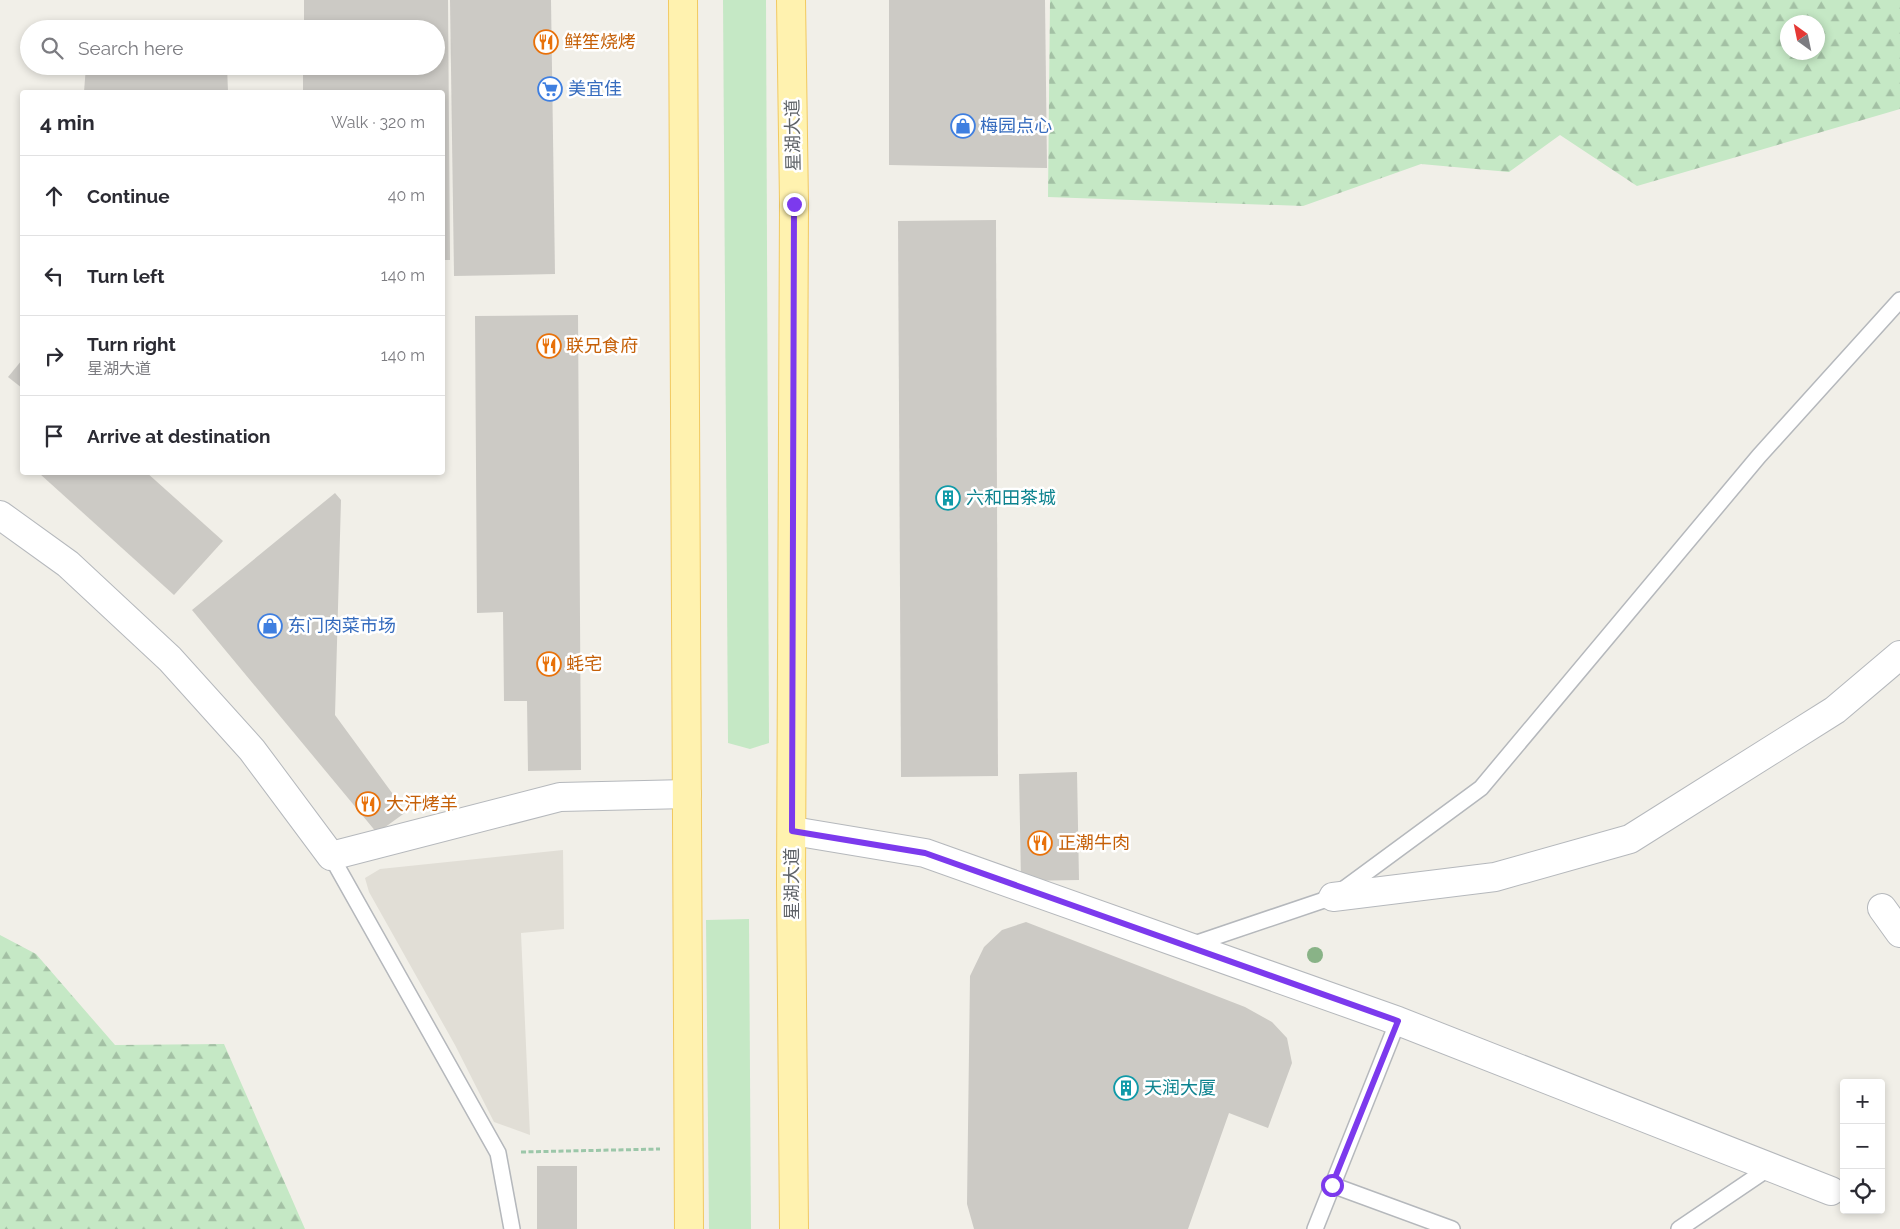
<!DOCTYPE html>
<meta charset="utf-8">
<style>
body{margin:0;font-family:Raleway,"Noto Sans SC",sans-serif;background:#f2f2f3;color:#2b2b33}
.controls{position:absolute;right:15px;bottom:15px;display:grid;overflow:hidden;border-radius:5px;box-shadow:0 2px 8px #0003}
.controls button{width:45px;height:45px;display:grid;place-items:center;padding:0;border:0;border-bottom:1px solid #e1e1e2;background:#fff;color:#2b2b33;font:25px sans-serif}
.compass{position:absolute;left:1780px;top:15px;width:45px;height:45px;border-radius:50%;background:#fff;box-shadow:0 2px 8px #0003;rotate:327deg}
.stop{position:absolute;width:15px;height:15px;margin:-11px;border:4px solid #7c3aed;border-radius:50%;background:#fff}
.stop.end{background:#7c3aed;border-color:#fff;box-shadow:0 1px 5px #0008}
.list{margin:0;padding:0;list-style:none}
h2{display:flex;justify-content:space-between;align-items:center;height:65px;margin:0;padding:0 20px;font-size:21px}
h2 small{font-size:16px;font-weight:400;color:#7c7c81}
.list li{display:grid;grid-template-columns:32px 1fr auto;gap:15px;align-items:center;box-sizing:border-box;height:80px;padding:0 20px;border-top:1px solid #e1e1e2}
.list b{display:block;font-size:19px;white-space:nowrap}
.list p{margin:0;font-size:16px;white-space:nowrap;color:#7c7c81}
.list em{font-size:16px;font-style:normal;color:#7c7c81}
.icon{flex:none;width:28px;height:28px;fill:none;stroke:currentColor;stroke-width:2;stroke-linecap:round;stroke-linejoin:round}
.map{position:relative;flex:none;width:1900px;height:1229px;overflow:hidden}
.search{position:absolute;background:#fff;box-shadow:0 2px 8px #0003;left:20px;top:20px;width:425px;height:55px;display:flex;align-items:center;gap:12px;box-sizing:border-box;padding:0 18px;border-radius:28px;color:#7c7c81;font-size:19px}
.panel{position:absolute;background:#fff;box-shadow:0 2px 8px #0003;left:20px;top:90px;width:425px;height:385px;border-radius:5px}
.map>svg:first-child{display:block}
.education{fill:#e1ded6}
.grass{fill:#c5e8c5}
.forest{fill:url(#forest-firs);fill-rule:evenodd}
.building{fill:#cccac5}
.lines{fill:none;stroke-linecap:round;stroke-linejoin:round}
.lane-casing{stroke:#b5b8bc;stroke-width:18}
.street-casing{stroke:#b5b8bc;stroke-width:30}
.primary-casing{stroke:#f2c960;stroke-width:30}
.path{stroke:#9cc7a9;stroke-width:3;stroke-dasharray:5 2.5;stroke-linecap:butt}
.lane{stroke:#fff;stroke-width:15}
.street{stroke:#fff;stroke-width:28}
.primary{stroke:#fff2af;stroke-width:28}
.tree{fill:#89b387}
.route{stroke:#7c3aed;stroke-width:6}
.labels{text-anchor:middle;stroke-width:5;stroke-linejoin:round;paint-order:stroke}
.food-label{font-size:18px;fill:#c56008;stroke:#fff;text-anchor:start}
.shop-label{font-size:18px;fill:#366cbe;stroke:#fff;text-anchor:start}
.street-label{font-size:18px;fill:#5f6368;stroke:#fff}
.culture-label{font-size:18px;fill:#0d838f;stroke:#fff;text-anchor:start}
</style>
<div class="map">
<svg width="1900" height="1229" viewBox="0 0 1900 1229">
<defs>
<pattern id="forest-firs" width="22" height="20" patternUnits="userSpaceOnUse" patternTransform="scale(1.25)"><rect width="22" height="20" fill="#c5e8c5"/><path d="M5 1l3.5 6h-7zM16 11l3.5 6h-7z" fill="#a3c0a4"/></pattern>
</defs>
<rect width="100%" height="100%" fill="#f1efe8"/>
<path class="education" d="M563 850 564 929 521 933 530 1135 494 1122 455 1045 369 892 365 878 380 869Z"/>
<g class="grass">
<path d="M723 0H766L769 743 750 749 728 743Z"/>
<path d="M749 919 751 1229H709L706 920Z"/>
</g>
<g class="forest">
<path d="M1050 0H1900V109L1637 186 1560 135 1509 172 1421 164 1303 206 1048 197ZM1788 22H1818V52H1788Z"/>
<path d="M0 935 36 954 115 1045 224 1044 305 1229H0Z"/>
</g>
<g class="building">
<path d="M304 0H448L450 260H442V92H303V66H436V29H304Z"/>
<path d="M450 0H551L555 274 454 276Z"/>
<path d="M889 0H1045L1047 168 889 165Z"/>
<path d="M86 66H227L228 92H84Z"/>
<path d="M996 220 998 776 901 777 898 221Z"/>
<path d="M578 315 581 770 528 771 527 701H504L503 612 477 613 475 316Z"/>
<path d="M22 360V388L8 377Z"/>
<path d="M41 472H146L223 541 174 595 40 474Z"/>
<path d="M335 493 341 500 335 715 406 812 377 833 192 610Z"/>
<path d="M1077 772 1079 880 1021 881 1019 774Z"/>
<path d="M1026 922 1245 1007 1272 1022 1287 1038 1292 1063 1268 1128 1229 1113 1188 1229H974L967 1204 970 976 984 947 1002 930Z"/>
<rect x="537" y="1166" width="40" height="63"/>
</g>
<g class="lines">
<g class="lane-casing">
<g id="lane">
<path d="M331 856 498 1153 512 1229"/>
<path d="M1191 945 1333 897 1481 788 1759 456 1900 300"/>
<path d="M1332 1185 1452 1229"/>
<path d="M1315 1229 1398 1021"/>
<path d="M1679 1229 1769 1168"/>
</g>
</g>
<g class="street-casing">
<g id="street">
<path d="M0 515 68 564 170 659 252 750 331 856 560 797 687 794"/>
<path d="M793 831 925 853 1398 1021 1831 1191"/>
<path d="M1333 897 1495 877 1630 839 1835 710 1900 655"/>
<path d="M1882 908 1900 933"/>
</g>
</g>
<g class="primary-casing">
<g id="primary">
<path d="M683 0 689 1229"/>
<path d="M791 0 794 203 791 884 794 1229"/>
</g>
</g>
<path class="path" d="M521 1152 660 1149"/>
<use href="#lane" class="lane"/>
<use href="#street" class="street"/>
<use href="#primary" class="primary"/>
</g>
<circle class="tree" cx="1315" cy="955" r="8"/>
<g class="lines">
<path class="route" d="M794 204 792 831 925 853 1398 1021 1332 1185"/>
</g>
<defs>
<g id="restaurant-ring" transform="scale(1.25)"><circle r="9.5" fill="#fff" stroke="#e8710a" stroke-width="1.5"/><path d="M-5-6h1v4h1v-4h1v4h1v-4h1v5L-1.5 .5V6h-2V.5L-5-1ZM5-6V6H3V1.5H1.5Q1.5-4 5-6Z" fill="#e8710a"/></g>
<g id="supermarket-ring" transform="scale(1.25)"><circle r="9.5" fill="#fff" stroke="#3f7fe0" stroke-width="1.5"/><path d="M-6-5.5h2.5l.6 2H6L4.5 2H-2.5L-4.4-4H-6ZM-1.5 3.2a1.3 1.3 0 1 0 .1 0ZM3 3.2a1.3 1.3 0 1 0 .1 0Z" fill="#3f7fe0"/></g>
<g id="shop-ring" transform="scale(1.25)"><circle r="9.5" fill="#fff" stroke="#3f7fe0" stroke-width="1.5"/><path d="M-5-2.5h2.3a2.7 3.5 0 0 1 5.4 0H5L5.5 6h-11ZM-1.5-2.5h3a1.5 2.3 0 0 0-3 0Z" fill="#3f7fe0"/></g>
<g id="building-ring" transform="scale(1.25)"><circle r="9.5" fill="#fff" stroke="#0f9aa8" stroke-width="1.5"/><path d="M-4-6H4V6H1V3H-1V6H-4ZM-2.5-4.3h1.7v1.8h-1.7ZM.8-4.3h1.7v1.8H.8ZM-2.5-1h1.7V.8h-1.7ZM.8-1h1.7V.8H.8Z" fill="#0f9aa8"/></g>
</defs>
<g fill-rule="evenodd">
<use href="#restaurant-ring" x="546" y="42"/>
<use href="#supermarket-ring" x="550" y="89"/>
<use href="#shop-ring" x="963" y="126"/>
<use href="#restaurant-ring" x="549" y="346"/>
<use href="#building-ring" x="948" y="498"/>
<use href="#shop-ring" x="270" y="626"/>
<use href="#restaurant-ring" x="549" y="664"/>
<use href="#restaurant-ring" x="368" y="804"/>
<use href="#restaurant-ring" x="1040" y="843"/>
<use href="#building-ring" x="1126" y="1088"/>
</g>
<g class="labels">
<g class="food-label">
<text x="564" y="48">鲜笙烧烤</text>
<text x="566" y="352">联兄食府</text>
<text x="566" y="670">蚝宅</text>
<text x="386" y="810">大汗烤羊</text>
<text x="1058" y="849">正潮牛肉</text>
</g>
<g class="shop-label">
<text x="568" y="95">美宜佳</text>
<text x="980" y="132">梅园点心</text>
<text x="288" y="632">东门肉菜市场</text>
</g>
<g class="street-label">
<text transform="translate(793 135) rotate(-91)" y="6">星湖大道</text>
<text transform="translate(792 884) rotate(-90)" y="6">星湖大道</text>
</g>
<g class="culture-label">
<text x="966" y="504">六和田茶城</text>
<text x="1144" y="1094">天润大厦</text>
</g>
</g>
</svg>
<div class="controls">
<button>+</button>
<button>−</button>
<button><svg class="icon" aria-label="locate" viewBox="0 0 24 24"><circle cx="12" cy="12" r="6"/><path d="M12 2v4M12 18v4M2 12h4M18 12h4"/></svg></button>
</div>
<svg class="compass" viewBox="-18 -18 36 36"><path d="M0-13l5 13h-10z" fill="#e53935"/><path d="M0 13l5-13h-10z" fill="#7c7c81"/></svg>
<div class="stop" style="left:1332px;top:1185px"></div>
<div class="stop end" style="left:794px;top:204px"></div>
<div class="search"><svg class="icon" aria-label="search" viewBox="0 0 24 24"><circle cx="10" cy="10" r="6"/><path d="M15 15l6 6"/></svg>Search here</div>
<section class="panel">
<h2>4 min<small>Walk · 320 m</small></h2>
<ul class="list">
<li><svg class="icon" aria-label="ahead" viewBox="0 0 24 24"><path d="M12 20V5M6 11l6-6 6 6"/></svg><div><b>Continue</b></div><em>40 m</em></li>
<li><svg class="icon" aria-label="left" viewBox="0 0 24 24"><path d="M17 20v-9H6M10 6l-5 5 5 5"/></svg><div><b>Turn left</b></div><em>140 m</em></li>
<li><svg class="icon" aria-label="right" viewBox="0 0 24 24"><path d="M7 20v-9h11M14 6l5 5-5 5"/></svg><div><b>Turn right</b><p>星湖大道</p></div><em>140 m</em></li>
<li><svg class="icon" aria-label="arrive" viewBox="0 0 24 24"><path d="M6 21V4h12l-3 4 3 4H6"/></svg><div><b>Arrive at destination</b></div></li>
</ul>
</section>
</div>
